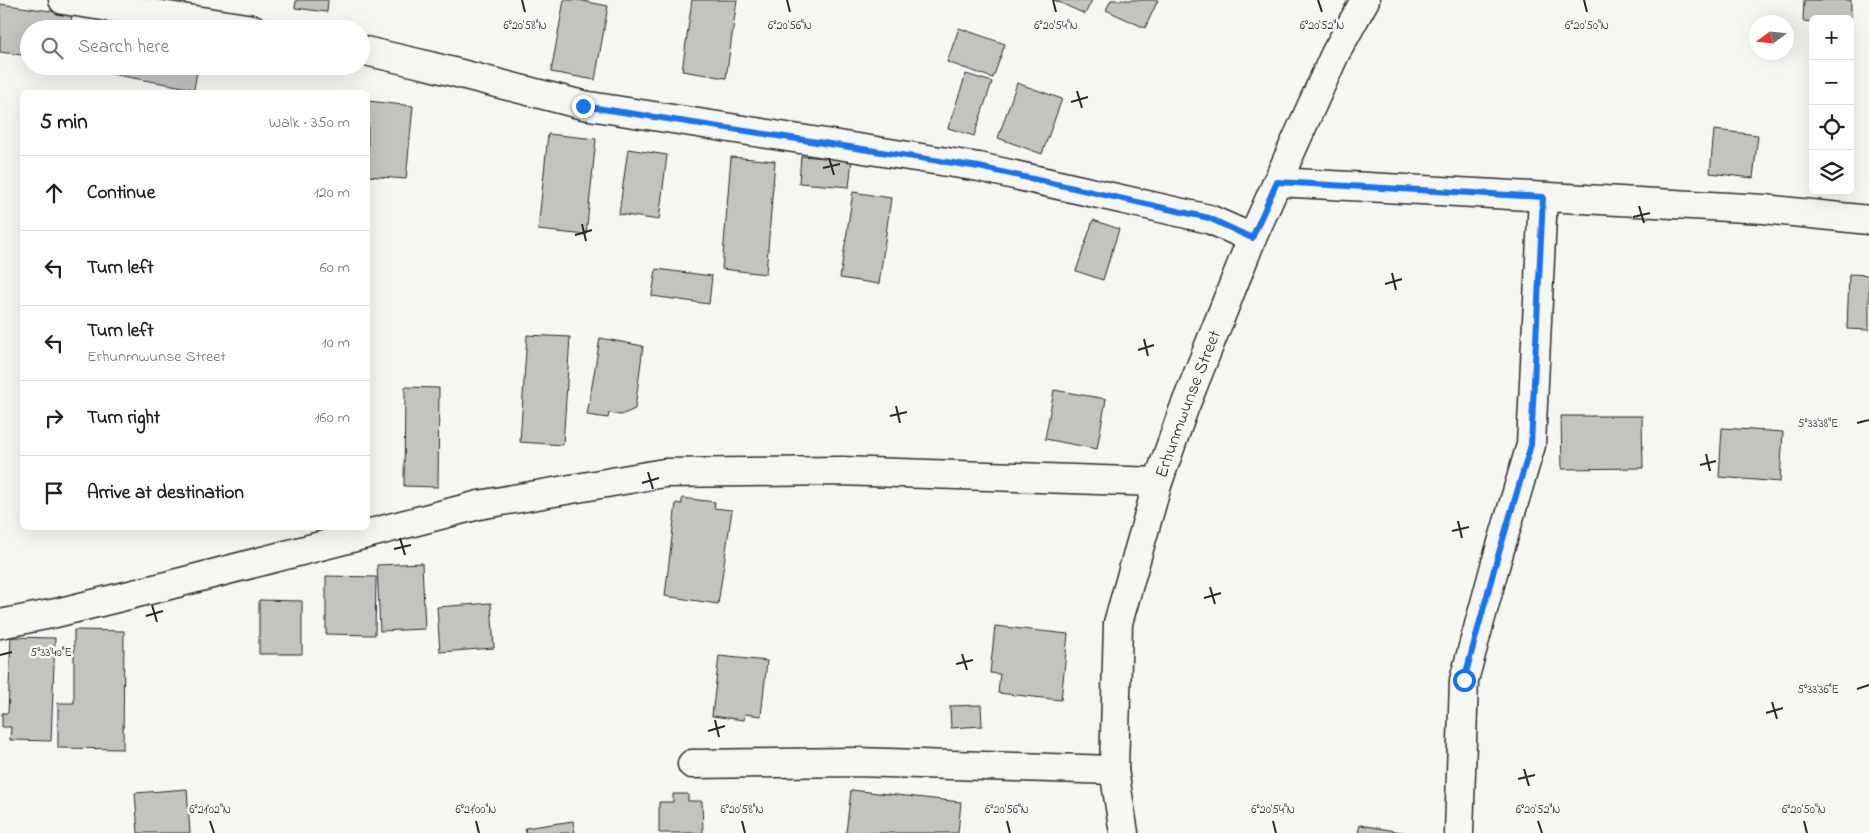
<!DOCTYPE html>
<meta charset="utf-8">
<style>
body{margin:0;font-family:"Indie Flower",sans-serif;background:#f6f6f6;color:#202124}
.controls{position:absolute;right:15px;top:15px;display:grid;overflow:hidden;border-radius:8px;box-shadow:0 5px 20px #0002}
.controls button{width:45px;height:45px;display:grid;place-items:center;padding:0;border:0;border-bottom:1px solid #e0e0e0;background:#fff;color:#202124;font:25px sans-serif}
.compass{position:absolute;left:1749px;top:15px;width:45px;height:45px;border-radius:50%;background:#fff;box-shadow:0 5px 20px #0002;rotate:255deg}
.stop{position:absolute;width:15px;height:15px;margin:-11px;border:4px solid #1a73e8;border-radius:50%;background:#fff}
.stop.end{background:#1a73e8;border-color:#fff;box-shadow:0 1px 5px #0008}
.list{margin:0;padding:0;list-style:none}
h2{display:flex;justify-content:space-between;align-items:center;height:65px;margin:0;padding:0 20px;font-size:21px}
h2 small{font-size:16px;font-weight:400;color:#757577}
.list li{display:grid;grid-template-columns:32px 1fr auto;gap:15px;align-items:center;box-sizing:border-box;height:75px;padding:0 20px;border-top:1px solid #e0e0e0}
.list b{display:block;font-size:19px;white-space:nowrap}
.list p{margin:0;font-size:16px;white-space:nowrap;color:#757577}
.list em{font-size:16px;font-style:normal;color:#757577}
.icon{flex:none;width:28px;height:28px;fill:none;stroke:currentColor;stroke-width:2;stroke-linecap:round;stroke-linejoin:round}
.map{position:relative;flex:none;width:1869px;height:833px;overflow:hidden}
.search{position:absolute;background:#fff;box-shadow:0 5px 20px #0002;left:20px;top:20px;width:350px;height:55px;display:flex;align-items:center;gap:12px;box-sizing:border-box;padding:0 18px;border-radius:28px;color:#757577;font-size:19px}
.panel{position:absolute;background:#fff;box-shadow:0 5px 20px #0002;left:20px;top:90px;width:350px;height:440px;border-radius:8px}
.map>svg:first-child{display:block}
.building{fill:#c3c3c0;stroke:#2b2b2b}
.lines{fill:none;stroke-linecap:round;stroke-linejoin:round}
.minor-casing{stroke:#2b2b2b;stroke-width:31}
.minor{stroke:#f6f6f2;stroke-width:28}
.route{stroke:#1a73e8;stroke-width:6}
.ticks{fill:none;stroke:#2b2b2b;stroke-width:2}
.labels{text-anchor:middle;stroke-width:5;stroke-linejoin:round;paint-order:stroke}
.street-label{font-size:18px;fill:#2b2b2b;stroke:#f6f6f2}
.ticks-label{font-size:12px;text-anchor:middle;fill:#2b2b2b;stroke:#f6f6f2;stroke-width:5;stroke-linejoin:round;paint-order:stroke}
</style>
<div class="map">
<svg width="1869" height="833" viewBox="0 0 1869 833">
<rect width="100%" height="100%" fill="#f6f6f2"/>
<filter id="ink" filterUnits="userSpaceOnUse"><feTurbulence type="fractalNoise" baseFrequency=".02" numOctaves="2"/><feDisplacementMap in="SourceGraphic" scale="10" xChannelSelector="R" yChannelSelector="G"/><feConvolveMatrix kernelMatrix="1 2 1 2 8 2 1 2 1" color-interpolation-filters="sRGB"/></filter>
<g filter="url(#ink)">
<g class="building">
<path d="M296 0H328L327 12 295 8Z"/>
<path d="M564 0H578L608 6 595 80 551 72Z"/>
<path d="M692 0H737L726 78 682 71Z"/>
<path d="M1054 0H1092L1085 14Z"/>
<path d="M1111 0H1158L1145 28 1106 10Z"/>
<path d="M1804 0H1851V23L1850 19H1813V22L1803 21Z"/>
<path d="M0 4 72 14 70 29H29V56L0 52Z"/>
<path d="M85 24 108 29H84Z"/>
<path d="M959 28 1005 44 993 78 947 62Z"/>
<path d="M78 66H198L194 89 78 68Z"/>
<path d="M966 74 992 82 974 136 948 128Z"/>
<path d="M1017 83 1062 99 1042 154 998 138Z"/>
<path d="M368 101 413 106 406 179 368 176Z"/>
<path d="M1714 130 1758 135 1753 178 1710 173Z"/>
<path d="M548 134 596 139 586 235 538 230Z"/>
<path d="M628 149 667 155 659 220 619 214Z"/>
<path d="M801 156 852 160 849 187 799 183Z"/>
<path d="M731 157 775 161 766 274 722 269Z"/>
<path d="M853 192 891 198 879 284 840 278Z"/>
<path d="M1093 220 1119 229 1103 280 1076 271Z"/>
<path d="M656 269 712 276 709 304 652 296Z"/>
<path d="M1849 274 1869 275V330L1847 329Z"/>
<path d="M527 335 570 337 563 445 520 442Z"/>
<path d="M600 338 643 346 635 409 621 415 609 413 608 418 587 415Z"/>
<path d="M405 387 439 388 438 487 404 486Z"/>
<path d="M1054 390 1106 399 1097 449 1045 439Z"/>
<path d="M1561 416H1642L1643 468 1562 469Z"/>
<path d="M1722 428 1783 432 1780 482 1719 477Z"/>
<path d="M682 498 715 502 714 508 732 510 718 604 665 596 676 503 682 504Z"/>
<path d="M422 563 425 629 380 631 377 565Z"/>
<path d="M326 576 376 577 375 635 326 634Z"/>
<path d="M259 600 302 601V654H259Z"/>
<path d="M491 603 494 648 440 652 437 607Z"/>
<path d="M995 626 1068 634 1061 700 998 693 1000 674 990 673Z"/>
<path d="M74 630 124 631 123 749 58 748V703H74Z"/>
<path d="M11 637 55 638 51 741 10 740 11 727H2V713H8Z"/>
<path d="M719 656 767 661 761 716 745 714 744 720 712 716Z"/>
<path d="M981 705 982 726 951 728 950 706Z"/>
<path d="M187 789 190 833H138L135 793Z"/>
<path d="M851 790 961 802 958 833H846Z"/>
<path d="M673 794H688V801H702L703 833H659V802H673Z"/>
<path d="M573 821 575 833H526L525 828Z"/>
<path d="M1360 825 1408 833H1358Z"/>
</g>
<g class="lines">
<g class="minor-casing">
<g id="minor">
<path d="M63 0 253 29"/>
<path d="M361 50 422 64 583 105 979 167 1209 219 1252 238"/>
<path d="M1277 182 1764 209 1869 220"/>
<path d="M0 624 56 613 162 587 479 505 664 473 840 471 1158 482"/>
<path d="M692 764 856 762 1114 770"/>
<path id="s1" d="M1124 833 1114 770 1118 623 1158 482 1183 411 1252 238 1335 54 1365 0"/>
<path d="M1459 833 1464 680 1495 566 1531 445 1543 197"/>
</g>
</g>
<use href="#minor" class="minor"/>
</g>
</g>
<g class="lines" filter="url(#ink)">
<path class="route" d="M583 106 979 167 1209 218 1252 238 1277 182 1543 197 1531 445 1495 566 1464 680"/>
</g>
<path class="ticks" d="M522 0 525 12M787 0 790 12M1053 0 1056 12M1318 0 1322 12M1584 0 1587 12M1077 91 1082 108M1071 102 1088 97M829 158 834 175M823 168 840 164M1639 206 1644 223M1633 217 1650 213M582 224 586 241M575 235 592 230M1392 273 1396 290M1385 284 1402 279M1144 339 1148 356M1138 350 1154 345M896 406 900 423M890 416 907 412M1857 423 1869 420M1706 454 1710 471M1700 465 1716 461M648 472 653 489M642 483 659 478M1458 521 1462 538M1452 531 1469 527M400 538 405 555M394 549 411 545M1210 587 1215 604M1204 598 1221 593M152 605 157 622M146 616 163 611M962 654 967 670M0 655 12 652M956 664 973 660M1857 689 1869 685M1772 702 1777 719M1766 713 1783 708M715 720 719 737M708 731 725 726M1524 769 1529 786M1518 779 1535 775M210 821 214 833M476 821 479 833M742 821 745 833M1007 821 1010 833M1273 821 1276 833M1538 821 1542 833M1804 821 1807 833"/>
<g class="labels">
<g class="street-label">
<text dy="6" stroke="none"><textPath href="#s1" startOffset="441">Erhunmwunse Street</textPath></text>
</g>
</g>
<g class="ticks-label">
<text x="525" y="29">6°20'58"N</text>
<text x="790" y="29">6°20'56"N</text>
<text x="1056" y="29">6°20'54"N</text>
<text x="1322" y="29">6°20'52"N</text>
<text x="1587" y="29">6°20'50"N</text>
<text x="1818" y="427">5°33'38"E</text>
<text x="51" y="656">5°33'40"E</text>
<text x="1818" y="693">5°33'36"E</text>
<text x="210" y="813">6°21'02"N</text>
<text x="476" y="813">6°21'00"N</text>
<text x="742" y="813">6°20'58"N</text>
<text x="1007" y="813">6°20'56"N</text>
<text x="1273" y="813">6°20'54"N</text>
<text x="1538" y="813">6°20'52"N</text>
<text x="1804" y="813">6°20'50"N</text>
</g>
</svg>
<div class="controls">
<button>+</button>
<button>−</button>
<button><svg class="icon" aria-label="locate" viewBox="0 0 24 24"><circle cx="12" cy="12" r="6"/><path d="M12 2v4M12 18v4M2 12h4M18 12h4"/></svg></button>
<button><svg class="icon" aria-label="layers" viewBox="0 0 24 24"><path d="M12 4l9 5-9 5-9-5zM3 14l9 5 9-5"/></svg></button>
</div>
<svg class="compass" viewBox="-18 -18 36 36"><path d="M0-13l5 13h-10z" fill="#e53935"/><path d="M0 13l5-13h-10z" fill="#757577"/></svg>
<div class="stop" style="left:1464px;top:680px"></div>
<div class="stop end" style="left:583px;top:106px"></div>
<div class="search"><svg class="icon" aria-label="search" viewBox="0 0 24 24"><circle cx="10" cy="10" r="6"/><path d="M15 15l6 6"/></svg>Search here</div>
<section class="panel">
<h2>5 min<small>Walk · 350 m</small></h2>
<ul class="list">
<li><svg class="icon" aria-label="ahead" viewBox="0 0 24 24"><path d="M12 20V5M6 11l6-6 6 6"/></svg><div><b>Continue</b></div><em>120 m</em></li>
<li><svg class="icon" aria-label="left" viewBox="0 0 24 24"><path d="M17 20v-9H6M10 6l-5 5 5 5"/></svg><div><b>Turn left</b></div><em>60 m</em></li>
<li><svg class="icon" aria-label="left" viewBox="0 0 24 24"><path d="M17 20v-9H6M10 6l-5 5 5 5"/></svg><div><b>Turn left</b><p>Erhunmwunse Street</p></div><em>10 m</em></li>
<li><svg class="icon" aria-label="right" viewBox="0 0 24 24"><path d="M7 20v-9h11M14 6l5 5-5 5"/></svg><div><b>Turn right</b></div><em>160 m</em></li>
<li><svg class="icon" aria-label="arrive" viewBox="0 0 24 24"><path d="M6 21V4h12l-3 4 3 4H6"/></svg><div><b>Arrive at destination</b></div></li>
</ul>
</section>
</div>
